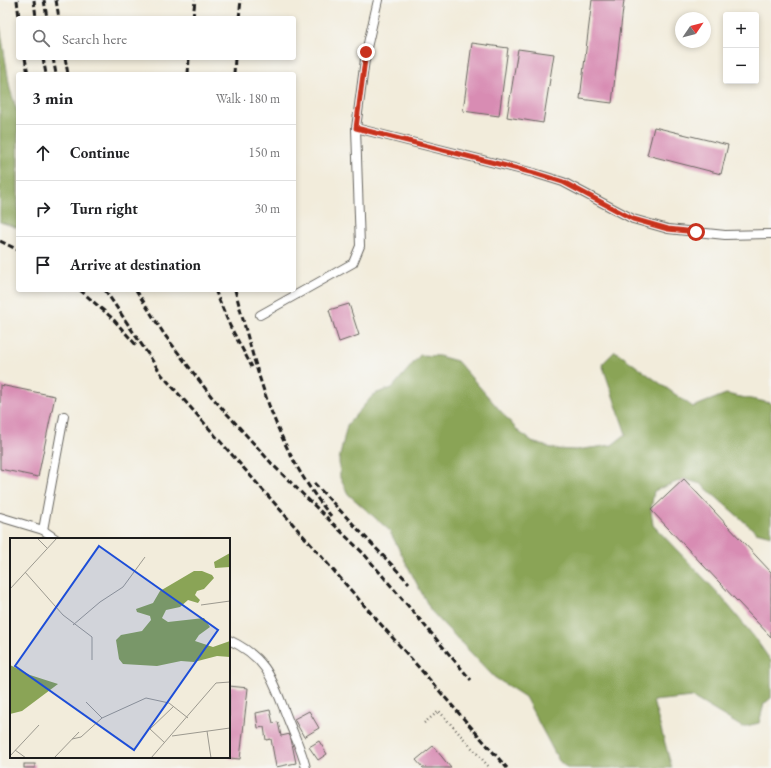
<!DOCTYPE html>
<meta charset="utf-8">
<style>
body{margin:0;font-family:"EB Garamond",serif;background:#f6f6f6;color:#202124}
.controls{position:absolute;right:12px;top:12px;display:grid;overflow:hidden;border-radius:4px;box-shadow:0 2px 6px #0003}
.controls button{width:36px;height:36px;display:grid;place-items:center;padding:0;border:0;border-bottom:1px solid #e0e0e0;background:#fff;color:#202124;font:20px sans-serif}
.compass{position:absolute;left:675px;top:12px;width:36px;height:36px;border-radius:50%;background:#fff;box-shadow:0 2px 6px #0003;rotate:55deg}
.stop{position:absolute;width:12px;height:12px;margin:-9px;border:3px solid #c8321e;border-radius:50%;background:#fff}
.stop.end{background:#c8321e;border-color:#fff;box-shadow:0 1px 4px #0008}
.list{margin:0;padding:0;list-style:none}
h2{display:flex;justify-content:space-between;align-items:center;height:52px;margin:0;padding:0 16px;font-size:17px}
h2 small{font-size:13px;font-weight:400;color:#757577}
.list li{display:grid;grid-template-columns:26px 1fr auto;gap:12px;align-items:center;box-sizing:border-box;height:56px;padding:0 16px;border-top:1px solid #e0e0e0}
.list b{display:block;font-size:15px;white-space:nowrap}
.list em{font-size:13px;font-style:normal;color:#757577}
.icon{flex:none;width:22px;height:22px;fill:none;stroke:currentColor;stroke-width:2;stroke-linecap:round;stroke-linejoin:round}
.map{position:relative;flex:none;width:771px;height:768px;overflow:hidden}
.search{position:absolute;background:#fff;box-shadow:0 2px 6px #0003;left:16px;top:16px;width:280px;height:44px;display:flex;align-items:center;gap:10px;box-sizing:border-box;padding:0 14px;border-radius:4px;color:#757577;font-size:15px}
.panel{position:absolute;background:#fff;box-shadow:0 2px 6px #0003;left:16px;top:72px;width:280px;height:220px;border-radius:4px}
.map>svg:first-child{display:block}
.forest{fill:#8aa456;stroke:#536039}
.building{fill:#d88cb3}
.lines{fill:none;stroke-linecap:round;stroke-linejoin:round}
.service-casing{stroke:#67655f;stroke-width:10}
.path{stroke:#67655f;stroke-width:2.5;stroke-dasharray:1 3;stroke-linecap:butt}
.service{stroke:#fff;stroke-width:8}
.rail{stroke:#1c1c1c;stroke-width:3;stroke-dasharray:6 3;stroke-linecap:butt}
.route{stroke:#c8321e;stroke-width:5}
.inset-road{fill:none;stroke:#9c998f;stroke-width:1}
.view{fill:#1d4ed8;fill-opacity:0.15;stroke:#1d4ed8;stroke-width:2}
.inset-edge{fill:none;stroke:#1c1c1c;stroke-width:2}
</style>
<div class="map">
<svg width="771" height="768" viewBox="0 0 771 768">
<rect width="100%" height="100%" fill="#f6f6f2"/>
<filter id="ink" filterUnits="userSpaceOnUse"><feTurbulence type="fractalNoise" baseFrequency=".025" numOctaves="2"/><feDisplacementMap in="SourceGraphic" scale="8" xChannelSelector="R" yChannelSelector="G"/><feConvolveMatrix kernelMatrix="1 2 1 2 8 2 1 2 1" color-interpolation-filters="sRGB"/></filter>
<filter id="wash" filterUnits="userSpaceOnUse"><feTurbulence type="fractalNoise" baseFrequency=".012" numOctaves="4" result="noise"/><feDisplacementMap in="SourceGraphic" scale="16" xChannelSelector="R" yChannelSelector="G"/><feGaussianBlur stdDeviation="0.9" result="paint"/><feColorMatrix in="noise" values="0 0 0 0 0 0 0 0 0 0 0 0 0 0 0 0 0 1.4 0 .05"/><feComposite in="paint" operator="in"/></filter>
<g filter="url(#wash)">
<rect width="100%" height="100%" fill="#f2ecdb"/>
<g class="forest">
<path d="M0 26 10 89 18 114V228L0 222Z"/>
<path d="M615 351 693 407 726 394 771 403V536L756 532 701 484 684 479 654 491 651 510 653 525 719 594 755 638 771 661V698L764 704 759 723 742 727 692 697 653 701 672 768H567L559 761 525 697 494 677 431 611 389 530 348 494 340 478 339 460 347 425 374 394 392 388 420 355 439 356 457 361 519 432 535 443 555 449 576 450 612 445 626 434 602 364Z"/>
</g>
<g id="blocks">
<g class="building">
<path d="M592 0H624L612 103 580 99Z"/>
<path d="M472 43 508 48 499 116 463 111Z"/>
<path d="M518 49 554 54 543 123 507 117Z"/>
<path d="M654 127 728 145 721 174 647 155Z"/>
<path d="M349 304 359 335 339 342 329 310Z"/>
<path d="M0 385 55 396 38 477 0 469Z"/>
<path d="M684 479 771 572V637L651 510Z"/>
<path d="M229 686 248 688 240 759 229 758Z"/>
<path d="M270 710 273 723 278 722 281 736 290 734 296 763 276 767 271 739 266 740 264 727 258 728 256 713Z"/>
<path d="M309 711 319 728 304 737 294 719Z"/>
<path d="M319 741 327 754 318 760 309 747Z"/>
<path d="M433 746 451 768H423L416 760Z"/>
<rect x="24" y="764" width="11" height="4"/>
</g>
</g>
</g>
<g filter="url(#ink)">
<use href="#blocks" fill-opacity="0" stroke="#67655f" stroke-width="1"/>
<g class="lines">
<g class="service-casing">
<g id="service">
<path d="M356 128 534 173 563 182 633 219 668 229 725 235 771 234"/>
<path d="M260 315 353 263 360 246 356 128 366 52 378 0"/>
<path d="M0 517 43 530 56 539"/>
<path d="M43 530 64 416"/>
<path d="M229 640C270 659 273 683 289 722 295 737 302 751 306 768"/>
</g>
</g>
<path class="path" d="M424 723 439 711 490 768"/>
<use href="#service" class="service"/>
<g class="rail">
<path d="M17 0 19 18"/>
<path d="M34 0 36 18"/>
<path d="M44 0 47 18"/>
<path d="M56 0 59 18"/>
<path d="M193 18 195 0"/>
<path d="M239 18 241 0"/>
<path d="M25 58 28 74"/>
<path d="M43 58 46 74"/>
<path d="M53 58 56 74"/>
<path d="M65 58 68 74"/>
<path d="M188 74 189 58"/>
<path d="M234 74 235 58"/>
<path d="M0 241 18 250"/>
<path d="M80 290 112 318 137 346"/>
<path d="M105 290 162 375 507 768"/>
<path d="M136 290 164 334 211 396 274 466 364 554 471 680"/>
<path d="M215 290 230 326 252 367"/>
<path d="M235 290C258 374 274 447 331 516"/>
<path d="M314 483 409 583"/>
</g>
</g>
</g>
<g class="lines" filter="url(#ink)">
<path class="route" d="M366 52 356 128 534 173 563 182 633 219 668 229 696 232"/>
</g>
<g transform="translate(10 538)">
<rect width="220" height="220" fill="#f2ecdb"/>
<path d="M220 15V29L205 30 204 24ZM184 33H192L202 37 204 40 194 51 187 53 185 57 190 62 188 65 178 62 170 69 156 72 152 80 158 84 194 80 200 89 189 97 185 103 203 109 220 103V119L207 118 184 124 171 123 147 128 113 126 109 121 106 102 111 97 132 93 141 82 140 78 127 74 126 71 143 65 150 53ZM0 127 20 137 48 146 12 173 0 176Z" fill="#8aa456"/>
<path class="inset-road" d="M27 0 37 10M15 34 53 77 82 99V122M0 51 47 0M191 67 220 63M63 87 90 64 113 49 135 19M76 164 92 180M197 193 201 220M162 198 220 190M62 201 71 199 92 180 136 160 159 165 178 180M155 205 140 191 164 168M5 212 16 220M0 218 29 187M44 220 69 194M141 220 206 145 220 144"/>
<path class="view" d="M89 8 208 92 124 212 5 128Z"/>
<rect width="220" height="220" class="inset-edge"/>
</g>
</svg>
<div class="controls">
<button>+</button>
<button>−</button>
</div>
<svg class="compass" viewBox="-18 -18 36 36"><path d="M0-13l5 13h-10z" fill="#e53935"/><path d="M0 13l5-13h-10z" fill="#757577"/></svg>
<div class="stop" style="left:696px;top:232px"></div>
<div class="stop end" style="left:366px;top:52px"></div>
<div class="search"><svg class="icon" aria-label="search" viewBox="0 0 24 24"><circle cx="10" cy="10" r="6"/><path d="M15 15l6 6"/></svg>Search here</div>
<section class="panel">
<h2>3 min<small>Walk · 180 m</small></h2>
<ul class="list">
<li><svg class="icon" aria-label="ahead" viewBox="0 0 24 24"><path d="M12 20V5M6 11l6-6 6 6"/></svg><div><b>Continue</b></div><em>150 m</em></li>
<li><svg class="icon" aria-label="right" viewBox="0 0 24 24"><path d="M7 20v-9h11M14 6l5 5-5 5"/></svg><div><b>Turn right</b></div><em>30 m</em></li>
<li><svg class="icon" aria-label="arrive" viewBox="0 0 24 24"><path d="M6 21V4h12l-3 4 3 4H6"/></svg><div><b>Arrive at destination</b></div></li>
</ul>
</section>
</div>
